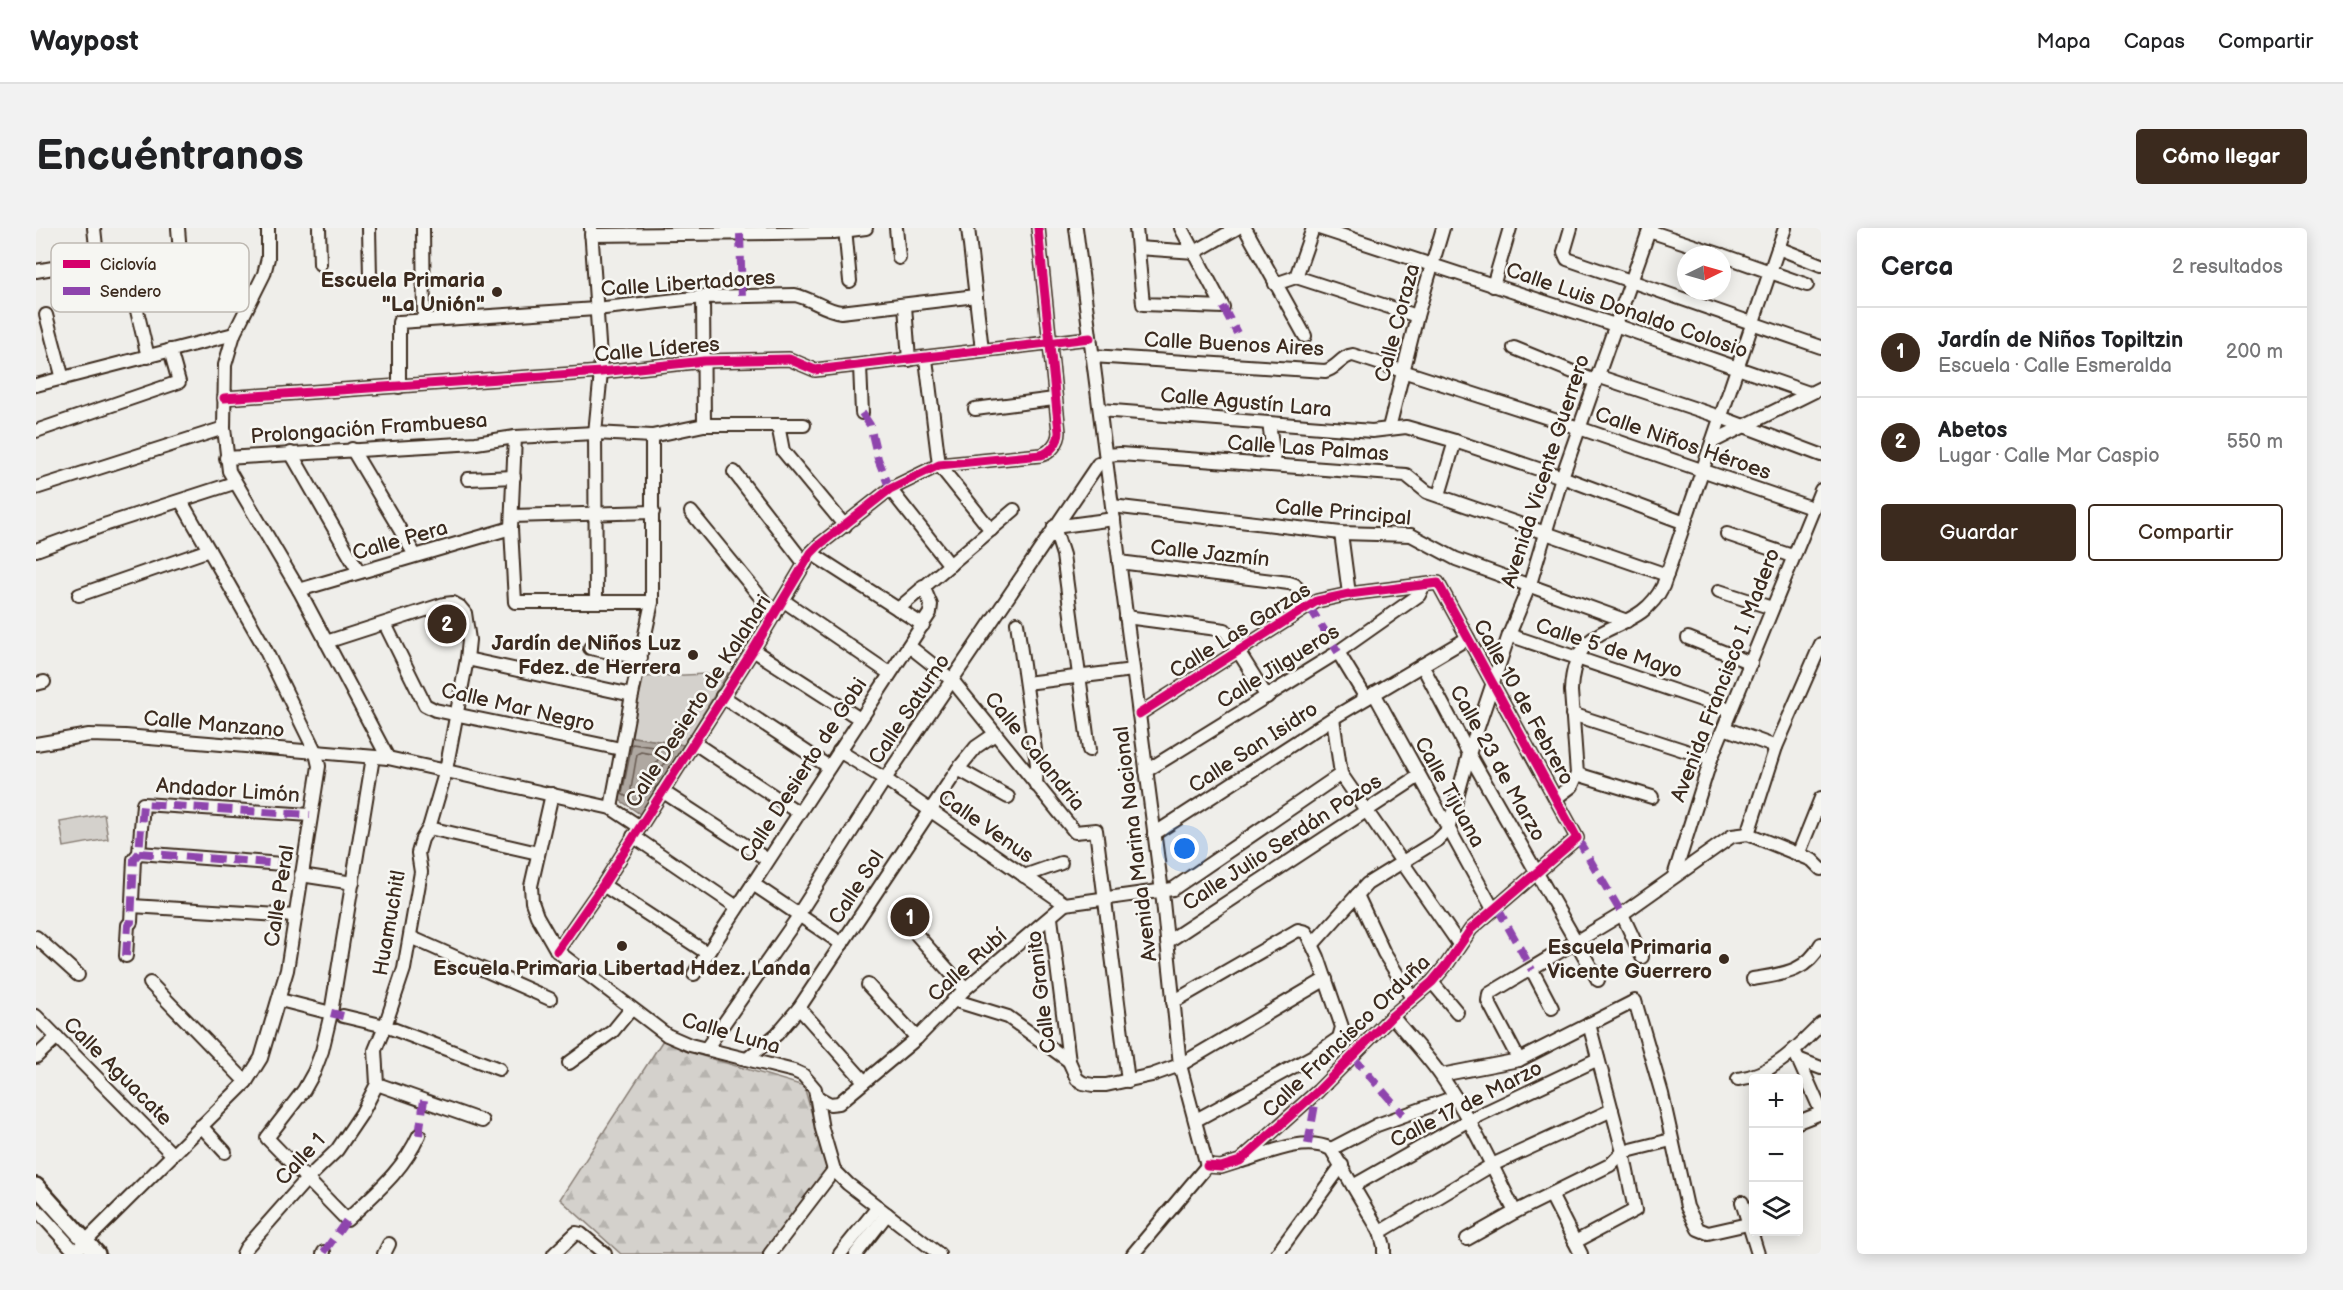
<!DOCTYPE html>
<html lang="es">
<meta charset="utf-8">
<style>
body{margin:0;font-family:"Balsamiq Sans",sans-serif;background:#f2f2f2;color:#202124}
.controls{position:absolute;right:18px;bottom:18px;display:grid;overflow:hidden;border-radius:6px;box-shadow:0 3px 15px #0003}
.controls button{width:54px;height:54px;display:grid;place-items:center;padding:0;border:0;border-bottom:2px solid #e0e0e0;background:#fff;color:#202124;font:30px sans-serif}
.compass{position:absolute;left:1641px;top:18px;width:54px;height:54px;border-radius:50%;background:#fff;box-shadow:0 3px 15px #0003;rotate:85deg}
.you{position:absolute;left:1149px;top:621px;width:21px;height:21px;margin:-15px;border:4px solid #fff;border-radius:50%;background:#1a73e8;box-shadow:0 0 0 9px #1a73e833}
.badge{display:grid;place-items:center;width:39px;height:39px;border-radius:50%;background:#3b2a1e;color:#fff;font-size:20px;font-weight:700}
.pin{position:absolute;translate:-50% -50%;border:3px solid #fff;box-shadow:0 2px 6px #0006}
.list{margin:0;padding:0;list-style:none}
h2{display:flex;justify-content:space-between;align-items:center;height:78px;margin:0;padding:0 24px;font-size:26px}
h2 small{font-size:20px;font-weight:400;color:#757577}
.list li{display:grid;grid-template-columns:39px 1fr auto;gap:18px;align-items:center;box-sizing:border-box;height:90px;padding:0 24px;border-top:2px solid #e0e0e0}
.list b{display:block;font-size:22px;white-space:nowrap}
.list p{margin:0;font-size:20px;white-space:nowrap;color:#757577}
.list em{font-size:20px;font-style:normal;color:#757577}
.actions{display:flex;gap:12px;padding:18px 24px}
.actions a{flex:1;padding:14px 0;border:2px solid #3b2a1e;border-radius:6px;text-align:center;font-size:21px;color:#3b2a1e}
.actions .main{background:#3b2a1e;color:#fff}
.icon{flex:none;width:33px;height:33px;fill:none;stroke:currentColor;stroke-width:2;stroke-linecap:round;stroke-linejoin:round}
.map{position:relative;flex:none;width:1785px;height:1026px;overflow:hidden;border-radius:6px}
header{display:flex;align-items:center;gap:36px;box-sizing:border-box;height:84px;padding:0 30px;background:#fff;border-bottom:2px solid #e0e0e0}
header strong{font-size:28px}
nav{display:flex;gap:33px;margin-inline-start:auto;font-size:21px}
.intro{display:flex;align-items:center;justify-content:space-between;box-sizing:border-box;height:144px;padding:0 36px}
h1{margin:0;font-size:42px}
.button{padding:15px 27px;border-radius:6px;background:#3b2a1e;color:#fff;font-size:21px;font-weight:700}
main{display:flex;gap:36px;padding:0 36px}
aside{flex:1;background:#fff;border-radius:6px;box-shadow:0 3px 15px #0003}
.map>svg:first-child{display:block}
.forest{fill:url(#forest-firs);stroke:#887e75;stroke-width:1.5}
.pitch{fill:#d4d1cc;stroke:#887e75;stroke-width:1.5}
.water{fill:#afa8a1;stroke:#81766d;stroke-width:1.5}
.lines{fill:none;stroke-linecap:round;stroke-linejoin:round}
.shore{stroke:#695c52;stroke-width:1.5}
.minor-casing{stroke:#3b2a1e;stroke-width:16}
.major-casing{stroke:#3b2a1e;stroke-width:20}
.minor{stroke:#f6f6f2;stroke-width:12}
.major{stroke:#f6f6f2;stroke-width:15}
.quiet{stroke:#8e44ad;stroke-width:8;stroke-dasharray:15 8;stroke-linecap:butt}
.cycleway-casing{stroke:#f6f6f2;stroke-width:13}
.cycleway{stroke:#d6006c;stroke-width:9}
.poi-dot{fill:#3b2a1e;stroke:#f6f6f2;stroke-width:2}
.labels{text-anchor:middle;stroke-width:5;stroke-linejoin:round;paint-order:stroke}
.poi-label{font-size:21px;font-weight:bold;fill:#3b2a1e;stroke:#f6f6f2;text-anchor:end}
.street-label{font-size:21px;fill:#3b2a1e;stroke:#f6f6f2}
.key{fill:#f6f6f2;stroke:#beb9b2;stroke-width:1.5}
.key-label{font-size:16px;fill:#3b2a1e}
</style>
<header>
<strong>Waypost</strong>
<nav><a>Mapa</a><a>Capas</a><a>Compartir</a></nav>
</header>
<div class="intro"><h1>Encuéntranos</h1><a class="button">Cómo llegar</a></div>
<main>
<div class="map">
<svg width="1785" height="1026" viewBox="0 0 1785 1026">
<defs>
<pattern id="forest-firs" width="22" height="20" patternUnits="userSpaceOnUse" patternTransform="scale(1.5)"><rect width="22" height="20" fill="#d4d1cc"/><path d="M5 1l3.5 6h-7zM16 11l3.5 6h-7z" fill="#b7b4af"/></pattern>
</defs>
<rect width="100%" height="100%" fill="#efeeea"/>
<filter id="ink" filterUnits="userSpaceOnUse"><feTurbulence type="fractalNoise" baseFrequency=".0167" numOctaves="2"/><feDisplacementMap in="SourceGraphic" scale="12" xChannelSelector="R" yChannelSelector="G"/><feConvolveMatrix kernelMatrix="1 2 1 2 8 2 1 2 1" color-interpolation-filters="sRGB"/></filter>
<g filter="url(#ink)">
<path class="forest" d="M627 812 663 827 768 858 792 943 729 1026H585L524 971Z"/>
<g class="pitch">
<path d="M692 445 648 517 591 508 605 449Z"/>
<path d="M68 586 72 611 28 619 24 594Z"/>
</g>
<path class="water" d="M591 508 648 517 604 586 579 569Z"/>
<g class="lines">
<g class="shore">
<path d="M596 516 633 521 636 524 602 576 586 566Z"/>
<path d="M605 524 621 527 623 530 602 564 598 566 595 561 601 526Z"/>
</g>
<g class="minor-casing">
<g id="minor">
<path d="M58 0 64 56"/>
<path d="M142 0 145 37"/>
<path d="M232 0V30L228 46 198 106 189 137 188 200 193 243 263 362 352 530"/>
<path d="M283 0 284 36"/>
<path d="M333 0 334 49"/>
<path d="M387 0 388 92"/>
<path d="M555 0 565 144 559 205 560 373"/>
<path d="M809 0 814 53"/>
<path d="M860 0 863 30"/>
<path d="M932 0 946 122"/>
<path d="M1040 0 1126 664 1144 837 1171 938"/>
<path d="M1100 0 1107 76 1187 79 1145 0"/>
<path d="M1209 0 1269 108"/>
<path d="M1283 0 1579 97 1773 165"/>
<path d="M1535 0 1528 24 1531 31 1785 119"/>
<path d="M1613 3 1686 27"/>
<path d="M555 7 737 5 798 4 830 0"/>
<path d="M1102 20 1159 24 1201 0"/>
<path d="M1742 20 1785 37"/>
<path d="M1686 27 1771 57"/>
<path d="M0 43 62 32"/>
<path d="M1260 49 1277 0"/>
<path d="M94 53 112 129"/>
<path d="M1239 56 1260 49 1381 88"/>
<path d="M1457 58 1474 0"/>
<path d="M667 69 668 197"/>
<path d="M869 78 873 132"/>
<path d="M10 87 27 151"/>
<path d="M1478 120 1559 153"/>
<path d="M1056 128 1289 143C1301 141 1305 128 1317 127L1543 200 1776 280"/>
<path d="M890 131 903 237 955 302"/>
<path d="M824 138 826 185"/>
<path d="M1561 148 1684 189 1785 227"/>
<path d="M0 157 198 106"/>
<path d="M363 159V94L560 81 667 69 759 67C776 71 789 82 805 84L940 68"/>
<path d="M188 170 565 144 668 133 753 131 779 142 1054 110"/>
<path d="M939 181 1018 171"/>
<path d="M1064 182 1336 203 1370 199 1419 213 1526 249 1649 295"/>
<path d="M1233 195 1239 237"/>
<path d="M742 197 747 223 809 298"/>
<path d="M1353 200 1381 88 1407 0"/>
<path d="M0 203 143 154 134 122"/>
<path d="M479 209 475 300 479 374H616"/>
<path d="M1676 214 1785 160"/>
<path d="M316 221 379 327"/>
<path d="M255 225 323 344"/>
<path d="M1070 227 1084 226 1370 247 1391 264 1631 347"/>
<path d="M190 230 440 215 479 209 559 205 616 208 668 197H768"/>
<path d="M698 244 769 336"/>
<path d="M432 251 478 249"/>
<path d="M0 260 188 200"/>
<path d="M854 261 914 337"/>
<path d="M1403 267 1419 213"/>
<path d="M1076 278 1305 305 1375 307 1420 331 1591 393"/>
<path d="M655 284 739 387"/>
<path d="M476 288 617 284"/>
<path d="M1018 299 1027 327 1053 522"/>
<path d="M1018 299 1078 291"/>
<path d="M1305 305 1313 366"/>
<path d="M1691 306 1756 328"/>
<path d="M0 322 71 296 198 255"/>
<path d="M775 325 887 397"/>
<path d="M1083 334 1253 355 1259 357 1273 378"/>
<path d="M263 362 475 300"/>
<path d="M1683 363 1736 380"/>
<path d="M43 367 173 322"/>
<path d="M748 373 853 445"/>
<path d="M862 381 978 282"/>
<path d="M1090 389 1189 402 1231 469"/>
<path d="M981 395 1001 536 1000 557"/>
<path d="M349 396 389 477 399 482 585 521"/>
<path d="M1473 407 1695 482"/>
<path d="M1652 410 1715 435"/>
<path d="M290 414 408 376 417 375 424 379 429 385 433 412 431 431 410 542 393 600 386 611 382 625 385 644 368 741 349 798 339 822 341 856"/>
<path d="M873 418 916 452 1039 604 1060 602 1092 853"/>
<path d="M554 420 605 430"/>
<path d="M717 422 824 491"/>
<path d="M1302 424 1330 470"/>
<path d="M431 431 596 467"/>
<path d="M1386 437 1433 526 1562 752"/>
<path d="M990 455 1097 442"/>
<path d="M0 456 8 454"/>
<path d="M1338 465 1457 681"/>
<path d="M686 468 793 539"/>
<path d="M1103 486 1281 373 1313 366 1402 355 1541 610 1435 701 1411 736 1396 754 1356 788 1282 863 1204 933 1185 939 1171 938"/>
<path d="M1536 486 1675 531"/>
<path d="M1297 490 1305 546 1423 716"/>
<path d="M1688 500 1740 519"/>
<path d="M657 514 763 585"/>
<path d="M0 516 53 507 89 508 352 530 575 580 604 599"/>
<path d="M803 523 849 551 1029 676"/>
<path d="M337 529 295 785 286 823 278 844 268 862 231 910 311 992C340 964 366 944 383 907"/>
<path d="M922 541 972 569"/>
<path d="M1110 543 1302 424 1383 367 1388 357"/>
<path d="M1541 546 1616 569"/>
<path d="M626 563 732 632"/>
<path d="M516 566 495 658 496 674 501 688 521 723 631 807 654 817 758 843 767 847 779 861 786 901 798 942"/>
<path d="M1520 570 1536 558 1541 546 1535 463C1538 384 1600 413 1627 358L1749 0"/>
<path d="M575 580 596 467 616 374V208"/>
<path d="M393 600 502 625"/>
<path d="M1118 606 1297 490 1432 410"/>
<path d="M1712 606 1740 519 1785 416"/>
<path d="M597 608 701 679"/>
<path d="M103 625 246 636"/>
<path d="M1762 627 1785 570"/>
<path d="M265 647 317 655"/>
<path d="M988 648 1025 635"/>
<path d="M1638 648 1675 531 1785 262"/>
<path d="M717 656 806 716"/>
<path d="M567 657 671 725"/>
<path d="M1321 667 1348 725 1376 770"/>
<path d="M96 678 259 688"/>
<path d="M1586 686 1606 729"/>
<path d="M762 687 849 551 1062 236"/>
<path d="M1015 690 1033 833 1041 851 1047 855 1057 857H1070L1116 847 1144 837 1290 751"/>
<path d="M881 707 929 761"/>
<path d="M0 709 42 747"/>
<path d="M374 709 514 771"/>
<path d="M1131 714 1383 548"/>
<path d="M1277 716 1331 656 1402 612 1412 602 1433 526 1473 407 1494 356 1526 249 1614 0"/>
<path d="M521 723 567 657 717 422 775 325 783 317 854 261 903 237 1005 227C1014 225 1023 214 1023 204L1002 0"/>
<path d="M90 728 92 697 95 694 98 631 103 625 107 576 274 587"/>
<path d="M1496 742 1516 780"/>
<path d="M658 746 894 385 895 377 887 358"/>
<path d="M1717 751C1746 746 1770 745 1785 716"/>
<path d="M1396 754 1421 784"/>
<path d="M114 755 210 854"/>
<path d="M832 757 881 810"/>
<path d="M244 772 295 785"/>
<path d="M917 772 972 789 1033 833"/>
<path d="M1137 774 1262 702 1270 704 1282 729 1306 799 1303 810 1277 828 1160 892"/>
<path d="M763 780 828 853"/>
<path d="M0 788 136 926"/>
<path d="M307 788 349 798 463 841"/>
<path d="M1356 788C1372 808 1391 827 1406 849 1435 891 1456 938 1479 984"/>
<path d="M670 821 760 692"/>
<path d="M1758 822 1785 883"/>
<path d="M0 829 21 809"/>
<path d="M711 831 741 806 763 780 922 541 940 519 959 506"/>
<path d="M1762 831 1785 840"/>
<path d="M1483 832 1452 773 1453 766 1586 686 1696 608 1712 606 1776 632 1785 641"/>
<path d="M533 835 577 803 595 781"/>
<path d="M1405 847 1483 832 1599 773 1626 866 1651 979 1662 1001 1672 1005 1712 996"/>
<path d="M1702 851C1736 847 1762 819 1785 796"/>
<path d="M341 856 446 893"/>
<path d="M781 869 794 876 803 875 881 810 929 761 1029 676 1137 661 1305 546"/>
<path d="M1762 894 1785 885"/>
<path d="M165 898 189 924"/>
<path d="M1295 921 1341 897 1419 869"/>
<path d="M1206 933C1233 925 1268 908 1295 921L1344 1004 1348 1018V1026"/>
<path d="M798 942 812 956 903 1026"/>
<path d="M1317 958 1433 892 1562 831"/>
<path d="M1515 967 1545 1026"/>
<path d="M1706 974 1722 1026"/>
<path d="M0 981 41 1026"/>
<path d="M1344 1004 1456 937 1576 882"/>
<path d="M1431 1011 1479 984 1574 937 1587 924 1635 912"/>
<path d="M1539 1014 1599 982 1587 924 1553 796"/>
<path d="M39 1024 210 854 225 830 251 742 283 538 280 525 226 415 145 273"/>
<path d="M207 1026 210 1020 270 952 301 922 326 885 341 856"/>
<path d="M287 1026 288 1024"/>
<path d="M348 1026 353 1016"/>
<path d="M518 1026 540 1005 545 1006 569 1026"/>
<path d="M734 1026 798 942"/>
<path d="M804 1026 842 979"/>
<path d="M820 1026 851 986"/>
<path d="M1097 1026 1171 938"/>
<path d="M1241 1026 1306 937"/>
</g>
</g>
<g class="major-casing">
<path id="major" d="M0 958 61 1026"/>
</g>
<use href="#minor" class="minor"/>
<use href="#major" class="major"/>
<g class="quiet">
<path d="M704 6 706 69"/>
<path d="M1187 79 1201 105"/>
<path d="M826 185 834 197 842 231 854 261"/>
<path d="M1273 378 1302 424"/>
<path d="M1541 610 1586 686"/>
<path d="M103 625 246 636"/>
<path d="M1461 679 1496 742"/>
<path d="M90 728 92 697 95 694 98 631 103 625 107 576 274 587"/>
<path d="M295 785 307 788"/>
<path d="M1316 828 1367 886"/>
<path d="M383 907 388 872"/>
<path d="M1272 916 1281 865"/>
<path d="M288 1024 311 992"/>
</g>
<g class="cycleway-casing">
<g id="cycleway">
<path d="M188 170 565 144 668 133 753 131 779 142 1054 110"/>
<path d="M1103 486 1281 373 1313 366 1402 355 1541 610 1435 701 1411 736 1396 754 1356 788 1282 863 1204 933 1185 939 1171 938"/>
<path d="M521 723 567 657 717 422 775 325 783 317 854 261 903 237 1005 227C1014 225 1023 214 1023 204L1002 0"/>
</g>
</g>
<use href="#cycleway" class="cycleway"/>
</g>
</g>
<g class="poi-dot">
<circle cx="461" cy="64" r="6"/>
<circle cx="657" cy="427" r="6"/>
<circle cx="586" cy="718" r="6"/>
<circle cx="1688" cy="731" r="6"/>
</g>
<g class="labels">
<g class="poi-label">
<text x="449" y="59">Escuela Primaria<tspan x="449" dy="24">"La Unión"</tspan></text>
<text x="645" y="422">Jardín de Niños Luz<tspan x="645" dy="24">Fdez. de Herrera</tspan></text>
<text x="1676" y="726">Escuela Primaria<tspan x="1676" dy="24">Vicente Guerrero</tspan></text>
<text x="586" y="747" text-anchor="middle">Escuela Primaria Libertad Hdez. Landa</text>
</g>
<g class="street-label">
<text transform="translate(652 55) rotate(-4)" y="7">Calle Libertadores</text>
<text transform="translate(1591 82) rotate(19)" y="7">Calle Luis Donaldo Colosio</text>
<text transform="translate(1361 95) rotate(-75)" y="7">Calle Coraza</text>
<text transform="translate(1198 116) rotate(3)" y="7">Calle Buenos Aires</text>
<text transform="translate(621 121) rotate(-5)" y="7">Calle Líderes</text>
<text transform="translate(1210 174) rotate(5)" y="7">Calle Agustín Lara</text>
<text transform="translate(333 200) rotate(-4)" y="7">Prolongación Frambuesa</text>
<text transform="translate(1647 215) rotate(19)" y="7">Calle Niños Héroes</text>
<text transform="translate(1272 220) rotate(4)" y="7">Calle Las Palmas</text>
<text transform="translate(1509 243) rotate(-72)" y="7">Avenida Vicente Guerrero</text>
<text transform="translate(1307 284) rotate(5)" y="7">Calle Principal</text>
<text transform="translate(364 312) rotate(-16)" y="7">Calle Pera</text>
<text transform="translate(1174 325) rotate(6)" y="7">Calle Jazmín</text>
<text transform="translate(1204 402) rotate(-32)" y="7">Calle Las Garzas</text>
<text transform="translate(1573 420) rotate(18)" y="7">Calle 5 de Mayo</text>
<text transform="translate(1242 438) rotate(-32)" y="7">Calle Jilgueros</text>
<text transform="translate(1689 447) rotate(-69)" y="7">Avenida Francisco I. Madero</text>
<text transform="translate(662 473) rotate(-57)" y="7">Calle Desierto de Kalahari</text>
<text transform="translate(1488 474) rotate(61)" y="7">Calle 10 de Febrero</text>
<text transform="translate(482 479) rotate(13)" y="7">Calle Mar Negro</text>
<text transform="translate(873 481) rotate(-56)" y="7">Calle Saturno</text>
<text transform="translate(178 496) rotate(5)" y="7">Calle Manzano</text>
<text transform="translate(1217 519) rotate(-33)" y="7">Calle San Isidro</text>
<text transform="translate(999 523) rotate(51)" y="7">Calle Calandria</text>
<text transform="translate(1462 535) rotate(61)" y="7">Calle 23 de Marzo</text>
<text transform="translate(767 542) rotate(-57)" y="7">Calle Desierto de Gobi</text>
<text transform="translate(192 562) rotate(4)" y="7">Andador Limón</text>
<text transform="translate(1414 564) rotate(61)" y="7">Calle Tijuana</text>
<text transform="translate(950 598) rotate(35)" y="7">Calle Venus</text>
<text transform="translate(1246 614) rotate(-33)" y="7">Calle Julio Serdán Pozos</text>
<text transform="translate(1099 616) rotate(-97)" y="7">Avenida Marina Nacional</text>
<text transform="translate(820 659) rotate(-57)" y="7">Calle Sol</text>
<text transform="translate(243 668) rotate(-81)" y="7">Calle Peral</text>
<text transform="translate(353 695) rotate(-80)" y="7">Huamuchitl</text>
<text transform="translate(931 737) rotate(-42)" y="7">Calle Rubí</text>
<text transform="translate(1005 764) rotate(-97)" y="7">Calle Granito</text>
<text transform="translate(695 805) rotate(16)" y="7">Calle Luna</text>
<text transform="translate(1310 808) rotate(-44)" y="7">Calle Francisco Orduña</text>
<text transform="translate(82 843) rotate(45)" y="7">Calle Aguacate</text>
<text transform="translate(1430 876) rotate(-27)" y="7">Calle 17 de Marzo</text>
<text transform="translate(264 931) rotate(-47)" y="7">Calle 1</text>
</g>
</g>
<rect x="15" y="15" width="198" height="69" rx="9" class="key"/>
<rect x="27" y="32" width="27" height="8" fill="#d6006c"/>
<rect x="27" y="59" width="27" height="8" fill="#8e44ad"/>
<g class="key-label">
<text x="64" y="42">Ciclovía</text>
<text x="64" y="69">Sendero</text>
</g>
</svg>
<div class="controls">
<button>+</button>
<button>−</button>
<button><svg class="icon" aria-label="layers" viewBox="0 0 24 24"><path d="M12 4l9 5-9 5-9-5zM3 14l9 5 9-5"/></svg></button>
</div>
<svg class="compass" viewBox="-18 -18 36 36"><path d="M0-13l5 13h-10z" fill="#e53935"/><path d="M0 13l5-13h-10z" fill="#757577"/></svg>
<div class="you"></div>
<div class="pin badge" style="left:874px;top:689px">1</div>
<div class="pin badge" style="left:411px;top:396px">2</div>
</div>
<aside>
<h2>Cerca<small>2 resultados</small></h2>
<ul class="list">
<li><span class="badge">1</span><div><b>Jardín de Niños Topiltzin</b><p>Escuela · Calle Esmeralda</p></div><em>200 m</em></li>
<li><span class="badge">2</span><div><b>Abetos</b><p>Lugar · Calle Mar Caspio</p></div><em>550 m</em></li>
</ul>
<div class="actions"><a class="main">Guardar</a><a>Compartir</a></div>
</aside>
</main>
